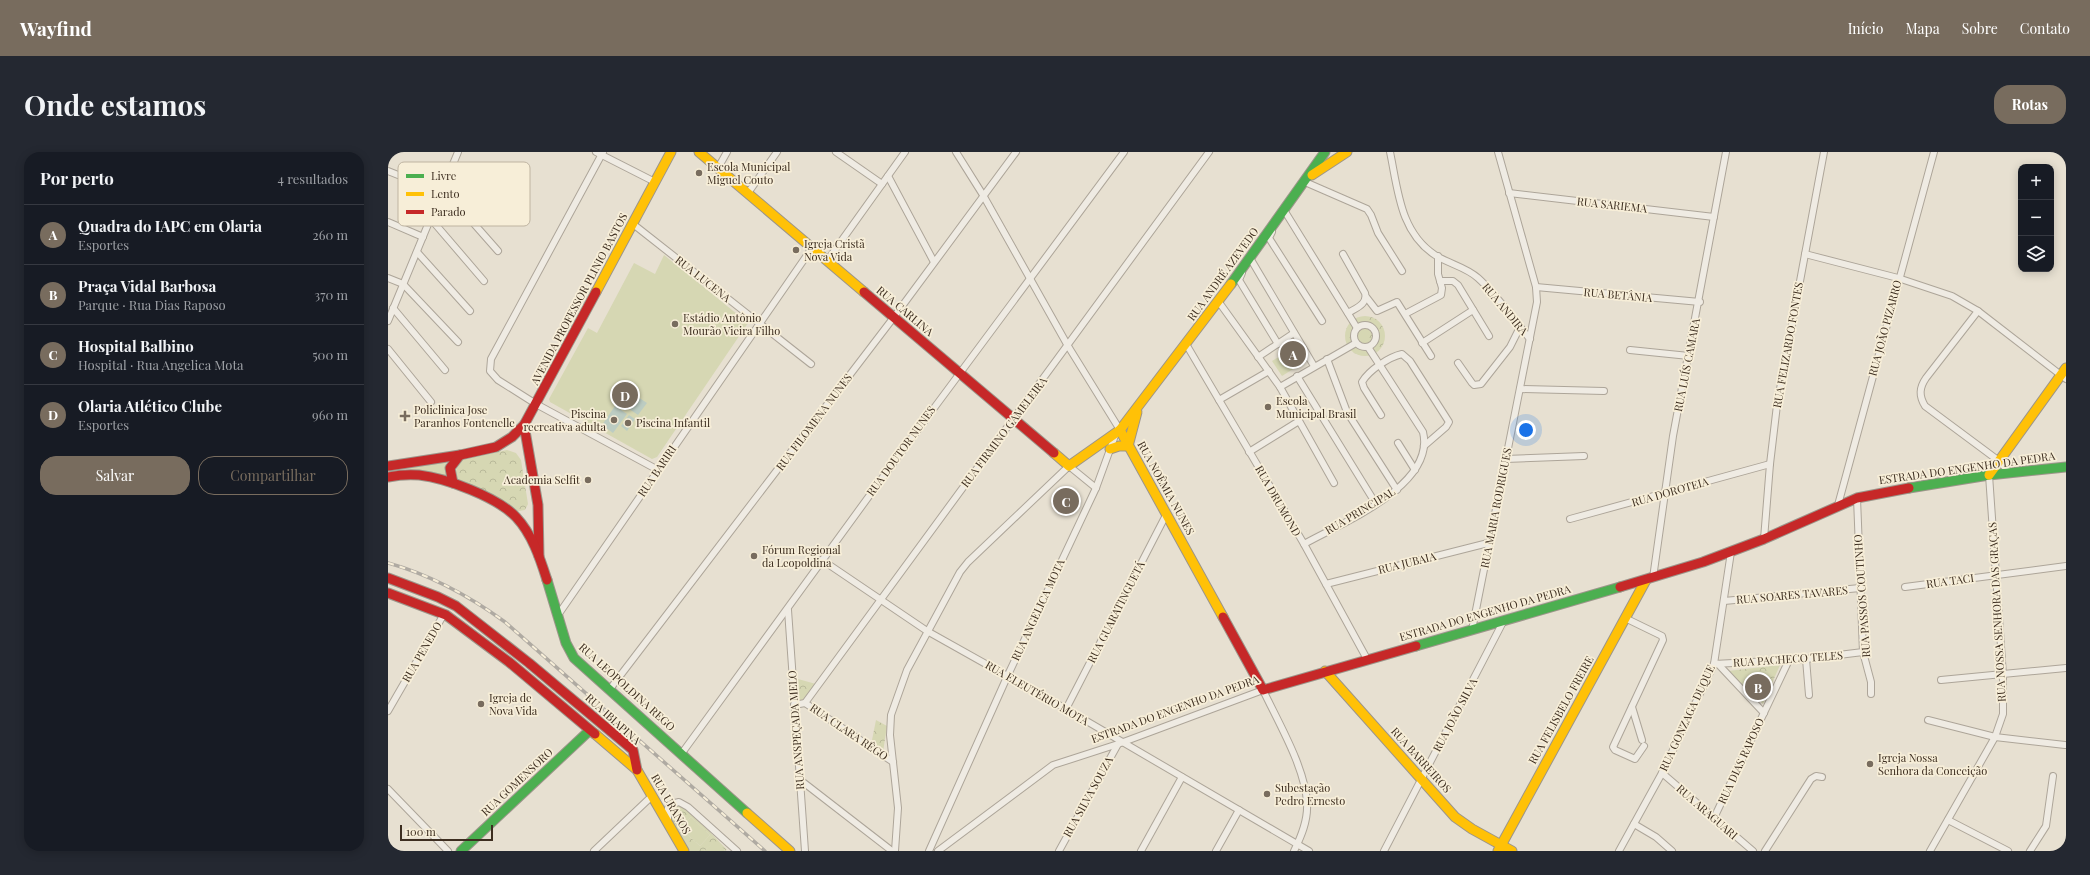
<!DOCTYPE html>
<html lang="pt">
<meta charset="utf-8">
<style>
body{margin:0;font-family:"Playfair Display",serif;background:#242831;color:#f1f3f6}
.controls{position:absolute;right:12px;top:12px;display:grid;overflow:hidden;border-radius:8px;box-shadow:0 2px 10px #0003}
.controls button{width:36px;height:36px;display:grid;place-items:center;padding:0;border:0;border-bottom:1px solid #363941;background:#171b24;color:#f1f3f6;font:20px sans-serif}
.scale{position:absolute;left:12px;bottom:10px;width:93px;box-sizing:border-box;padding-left:4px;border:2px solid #3d2e20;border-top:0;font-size:11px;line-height:14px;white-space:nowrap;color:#3d2e20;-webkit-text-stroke:3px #f7eed8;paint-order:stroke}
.you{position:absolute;left:1138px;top:278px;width:14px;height:14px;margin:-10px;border:3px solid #fff;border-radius:50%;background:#1a73e8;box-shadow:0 0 0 6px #1a73e833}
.badge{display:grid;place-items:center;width:26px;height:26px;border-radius:50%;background:#786c5e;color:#fff;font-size:13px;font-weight:700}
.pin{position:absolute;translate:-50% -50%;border:2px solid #fff;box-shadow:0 1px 4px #0006}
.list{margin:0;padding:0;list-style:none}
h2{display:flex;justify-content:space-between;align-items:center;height:52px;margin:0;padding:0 16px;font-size:17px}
h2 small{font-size:13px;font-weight:400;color:#9ea1a6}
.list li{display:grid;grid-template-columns:26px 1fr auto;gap:12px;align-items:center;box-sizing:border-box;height:60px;padding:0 16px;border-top:1px solid #363941}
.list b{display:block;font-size:15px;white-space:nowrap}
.list p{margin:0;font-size:13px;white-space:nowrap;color:#9ea1a6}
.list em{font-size:13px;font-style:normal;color:#9ea1a6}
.actions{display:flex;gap:8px;padding:12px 16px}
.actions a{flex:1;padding:9px 0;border:1px solid #786c5e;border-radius:16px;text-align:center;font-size:14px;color:#786c5e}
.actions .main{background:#786c5e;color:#fff}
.icon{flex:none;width:22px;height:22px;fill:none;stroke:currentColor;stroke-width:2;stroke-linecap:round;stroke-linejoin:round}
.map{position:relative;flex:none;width:1678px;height:699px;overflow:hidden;border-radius:16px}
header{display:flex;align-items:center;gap:24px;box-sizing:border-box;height:56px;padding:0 20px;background:#786c5e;color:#fff}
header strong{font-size:19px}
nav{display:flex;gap:22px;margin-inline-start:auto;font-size:14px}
.intro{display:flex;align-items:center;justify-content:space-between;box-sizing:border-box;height:96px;padding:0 24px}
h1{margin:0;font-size:28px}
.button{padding:10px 18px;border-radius:16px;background:#786c5e;color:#fff;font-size:14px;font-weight:700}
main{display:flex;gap:24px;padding:0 24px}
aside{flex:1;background:#171b24;border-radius:16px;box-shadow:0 2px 10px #0003}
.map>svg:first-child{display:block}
.green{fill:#d6d7b3}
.park{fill:url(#park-crowns);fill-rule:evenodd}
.water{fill:#bcccc2}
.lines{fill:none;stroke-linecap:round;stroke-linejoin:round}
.street-casing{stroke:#ada599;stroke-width:8}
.fast-casing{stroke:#9c958a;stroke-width:11}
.slow-casing{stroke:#9c958a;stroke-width:11}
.jam-casing{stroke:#9c958a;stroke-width:11}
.street{stroke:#efebe3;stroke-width:6}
.fast{stroke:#4caf50;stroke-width:9}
.slow{stroke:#ffc107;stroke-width:9}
.jam{stroke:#c62828;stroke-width:9}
.rail-casing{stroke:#afaaa2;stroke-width:3.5}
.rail{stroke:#f7eed8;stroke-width:2;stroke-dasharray:6;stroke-linecap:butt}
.poi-dot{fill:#786c5e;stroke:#f7eed8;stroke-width:1.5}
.labels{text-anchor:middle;stroke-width:3.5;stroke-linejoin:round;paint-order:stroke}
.poi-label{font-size:11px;fill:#3d2e20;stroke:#f7eed8;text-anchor:start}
.street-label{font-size:11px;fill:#3d2e20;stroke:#f7eed8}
.key{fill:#f7eed8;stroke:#bfb4a1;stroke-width:1}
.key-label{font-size:11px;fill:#3d2e20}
</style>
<header>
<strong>Wayfind</strong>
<nav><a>Início</a><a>Mapa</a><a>Sobre</a><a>Contato</a></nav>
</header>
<div class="intro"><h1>Onde estamos</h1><a class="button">Rotas</a></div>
<main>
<aside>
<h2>Por perto<small>4 resultados</small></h2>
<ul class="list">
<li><span class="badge">A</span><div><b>Quadra do IAPC em Olaria</b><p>Esportes</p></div><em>260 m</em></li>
<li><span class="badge">B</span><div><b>Praça Vidal Barbosa</b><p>Parque · Rua Dias Raposo</p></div><em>370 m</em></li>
<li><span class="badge">C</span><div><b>Hospital Balbino</b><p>Hospital · Rua Angelica Mota</p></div><em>500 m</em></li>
<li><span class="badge">D</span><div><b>Olaria Atlético Clube</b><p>Esportes</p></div><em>960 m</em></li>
</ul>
<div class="actions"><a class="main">Salvar</a><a>Compartilhar</a></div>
</aside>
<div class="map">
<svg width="1678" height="699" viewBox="0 0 1678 699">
<defs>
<pattern id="park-crowns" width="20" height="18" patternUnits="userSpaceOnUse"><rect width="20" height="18" fill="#d6d7b3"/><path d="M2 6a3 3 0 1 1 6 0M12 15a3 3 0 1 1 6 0" fill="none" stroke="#b9b99a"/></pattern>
</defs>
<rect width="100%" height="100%" fill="#e7e0d1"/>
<g class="green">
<path d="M276 103 360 171 269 305 264 307 162 250 161 247 200 176 209 181 246 111 267 122Z"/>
<path d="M909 194 918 209 894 224 884 209Z"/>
<path d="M58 309V324L18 317Z"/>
<path d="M303 665 322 683 312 694 292 676Z"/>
<path d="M328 688 337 698 336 699H316Z"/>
</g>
<g class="park">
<circle cx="977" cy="184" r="20"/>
<path d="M119 298 128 301 133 308 140 352 137 358 125 360 70 330 68 318 73 308Z"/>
<path d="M1392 513 1375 552 1340 519Z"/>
<path d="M410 527 428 532 415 549 411 548Z"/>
<path d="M488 568 499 574 495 600 483 593Z"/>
<path d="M290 654 297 655 303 660 339 698 336 699 337 698 328 689 316 699H302L284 669 283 661ZM303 665 322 683 312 694 292 676Z"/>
</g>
<g class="water">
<path d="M239 238 259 251 250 263 231 250Z"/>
<path d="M227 254 239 262 225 281 214 273Z"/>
<path d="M241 263 247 267 239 279 233 274Z"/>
</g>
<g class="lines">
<g class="street-casing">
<g id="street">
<path d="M208 0 267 30"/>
<path d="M215 0 103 207 102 219 110 228 148 252 270 318"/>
<path d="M448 0 494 32"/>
<path d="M568 0 595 43 680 194 732 278"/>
<path d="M1002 0C1010 38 1012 80 1047 103 1061 112 1078 115 1090 126 1110 144 1125 167 1142 187"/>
<path d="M330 16 339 0"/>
<path d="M0 19 53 40 73 57 110 99"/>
<path d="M500 24 546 110"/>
<path d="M917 30 979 57 983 63 990 81 1014 119"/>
<path d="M360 41 389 0"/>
<path d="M1121 41 1326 65"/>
<path d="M896 58 969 176"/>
<path d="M42 66 96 129"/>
<path d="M0 70 35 85"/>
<path d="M245 72 423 212"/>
<path d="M884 80 881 86 934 169"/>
<path d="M29 100 82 159"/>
<path d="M955 102 977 141C980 152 968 156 960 161"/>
<path d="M1417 102 1510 126 1564 144 1590 159 1678 227"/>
<path d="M862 106 926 214"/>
<path d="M439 109 517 0"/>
<path d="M854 121 851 128 890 192"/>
<path d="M0 126 15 132 70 190"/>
<path d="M1052 129H1065L1070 133 1101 184"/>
<path d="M1148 135 1312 150"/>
<path d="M979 146 989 159 1009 150 1043 204"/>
<path d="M833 153 892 235 946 331"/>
<path d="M5 156 57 218"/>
<path d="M1590 159 1538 226C1531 236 1531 244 1537 254L1611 309 1622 321"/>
<path d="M1019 161 1053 143 1054 136 1050 122V104"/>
<path d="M0 169 70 0"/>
<circle cx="977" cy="184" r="11"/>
<path d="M1034 191 1085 158"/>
<path d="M798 192 916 392 979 507"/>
<path d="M0 197 43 250"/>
<path d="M1242 198 1301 204"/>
<path d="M870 205 906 181"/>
<path d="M939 207 959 260 1009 338"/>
<path d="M1070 211 1084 231 1086 233 1093 232 1122 195 1132 175"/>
<path d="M909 224 988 352"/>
<path d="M892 235 968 191"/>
<path d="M1132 237 1216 239"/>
<path d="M831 248 881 219"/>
<path d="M993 263 976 236 974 230C981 218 1001 205 1014 202L1022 209 1061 270 1058 275 1036 294"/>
<path d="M1010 291 1027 318"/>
<path d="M861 300 911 269"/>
<path d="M1117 307 1196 304"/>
<path d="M1469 346 1475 500 1483 530V542"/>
<path d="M1450 353 1546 0"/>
<path d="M1182 367 1382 312"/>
<path d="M1376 387 1382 312 1389 253 1436 0"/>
<path d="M916 392C953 371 1048 334 1035 280L980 195"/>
<path d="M434 408 539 479 678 557 921 699"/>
<path d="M1265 426 1285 284 1338 0"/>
<path d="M938 432 1100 391"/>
<path d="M1517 435 1678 414"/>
<path d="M1336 449 1472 436"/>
<path d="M400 458 417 699"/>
<path d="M170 463 424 96"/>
<path d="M1237 466 1274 484 1275 488 1225 595 1227 598 1247 607 1256 594"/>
<path d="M1084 478 1149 150 1148 135 1110 0"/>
<path d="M1418 507 1421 543"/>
<path d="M1326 512 1418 507 1475 500"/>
<path d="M1330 512 1376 561"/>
<path d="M1553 528 1678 516"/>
<path d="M222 537 506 165 628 0"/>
<path d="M417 551 505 610"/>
<path d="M406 553 417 551 821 0"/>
<path d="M1244 555 1254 588"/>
<path d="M678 557 778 363"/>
<path d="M0 559 56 462"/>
<path d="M1540 568 1607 585 1677 593"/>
<path d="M294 601 503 314 736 0"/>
<path d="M1274 621 1365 699"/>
<path d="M411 627 504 699"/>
<path d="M0 637 60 699"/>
<path d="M1326 666 1401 508"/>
<path d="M1560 668 1620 699"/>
<path d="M280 669V656L283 652 291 650 300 655 349 699"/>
<path d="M1246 672 1268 685 1284 699"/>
<path d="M206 699 264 644"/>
<path d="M507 699 510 656 502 583 503 563 519 518 572 420 580 410 681 314 708 336"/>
<path d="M541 699 619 525 708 336 728 281"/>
<path d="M550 699 665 613 730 592 875 538C890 570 918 617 919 652 920 669 913 685 906 699"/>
<path d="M671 699 730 592"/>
<path d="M753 699 794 625"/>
<path d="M828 699 851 658"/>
<path d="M996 699 1115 470"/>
<path d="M1231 699 1274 621 1326 512 1343 400"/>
<path d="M1377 699 1423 627 1428 624 1434 625"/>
<path d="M1542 699 1607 585 1615 562V523L1601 323"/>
<path d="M1642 699 1658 674 1665 624"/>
</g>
</g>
<g class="fast-casing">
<g id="fast">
<path d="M843 132 937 0"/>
<path d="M1521 336 1601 323 1678 315"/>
<path d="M159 428 178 491 186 506 359 661"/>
<path d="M1028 494 1232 435"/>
<path d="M73 699 201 579"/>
</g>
</g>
<g class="slow-casing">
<g id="slow">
<path d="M311 0 476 140"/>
<path d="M924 23 959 0"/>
<path d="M208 140 283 0"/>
<path d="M732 278 835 465"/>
<path d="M740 294 749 260"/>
<path d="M722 297 731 294H740"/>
<path d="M666 301 681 314 732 278 843 132"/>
<path d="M1601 323 1678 216"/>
<path d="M937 519 1067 665 1084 677 1124 699"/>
<path d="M207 582 249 618 296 699"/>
<path d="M359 661 402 699"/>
<path d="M1110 699 1258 428"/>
</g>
</g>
<g class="jam-casing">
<g id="jam">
<path d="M476 140 666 301"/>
<path d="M136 273 150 353 151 404"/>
<path d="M0 314 72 303 108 295 124 285 136 273 208 140"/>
<path d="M0 325C10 323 20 322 31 323 58 326 109 345 128 365 144 382 152 406 159 428"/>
<path d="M65 331 62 316 72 303"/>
<path d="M0 426 50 445 68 454 141 511 245 598 249 618"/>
<path d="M1232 435 1315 410 1376 387 1469 346 1521 336"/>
<path d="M0 441 58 463 121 510 207 582"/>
<path d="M835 465 875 538 1028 494"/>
</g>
</g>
<use href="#street" class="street"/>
<use href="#fast" class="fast"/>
<use href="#slow" class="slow"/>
<use href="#jam" class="jam"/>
<g class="rail-casing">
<path id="rail" d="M0 411C43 423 81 444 117 470L377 699"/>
</g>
<use href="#rail" class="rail"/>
</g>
<g class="poi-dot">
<circle cx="311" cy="21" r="4"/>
<circle cx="408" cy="98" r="4"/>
<circle cx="287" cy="172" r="4"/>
<circle cx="880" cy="255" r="4"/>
<path d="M15 258h4v4h4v4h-4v4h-4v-4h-4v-4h4z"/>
<circle cx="226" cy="268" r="4"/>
<circle cx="240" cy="271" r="4"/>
<circle cx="200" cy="328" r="4"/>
<circle cx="366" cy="404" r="4"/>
<circle cx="93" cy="552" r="4"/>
<circle cx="1482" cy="612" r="4"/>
<circle cx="879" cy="642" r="4"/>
</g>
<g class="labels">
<g class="poi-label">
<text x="319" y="19">Escola Municipal<tspan x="319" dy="13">Miguel Couto</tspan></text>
<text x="416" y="96">Igreja Cristã<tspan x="416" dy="13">Nova Vida</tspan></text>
<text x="295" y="170">Estádio Antônio<tspan x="295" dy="13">Mourão Vieira Filho</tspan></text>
<text x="888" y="253">Escola<tspan x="888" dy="13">Municipal Brasil</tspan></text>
<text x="26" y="262">Policlinica Jose<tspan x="26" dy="13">Paranhos Fontenelle</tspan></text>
<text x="218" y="266" text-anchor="end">Piscina<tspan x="218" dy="13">recreativa adulta</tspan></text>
<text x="248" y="275">Piscina Infantil</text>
<text x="192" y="332" text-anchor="end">Academia Selfit</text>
<text x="374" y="402">Fórum Regional<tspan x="374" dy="13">da Leopoldina</tspan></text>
<text x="101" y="550">Igreja de<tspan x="101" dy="13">Nova Vida</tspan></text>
<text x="1490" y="610">Igreja Nossa<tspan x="1490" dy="13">Senhora da Conceição</tspan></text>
<text x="887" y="640">Subestação<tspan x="887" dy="13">Pedro Ernesto</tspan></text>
</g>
<g class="street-label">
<text transform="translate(1224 53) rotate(6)" y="4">RUA SARIEMA</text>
<text transform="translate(835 122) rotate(-54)" y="4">RUA ANDRÉ AZEVEDO</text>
<text transform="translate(315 127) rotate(38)" y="4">RUA LUCENA</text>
<text transform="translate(1230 143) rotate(5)" y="4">RUA BETÂNIA</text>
<text transform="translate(191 147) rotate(-62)" y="4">AVENIDA PROFESSOR PLINIO BASTOS</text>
<text transform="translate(1117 157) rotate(50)" y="4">RUA ANDIRA</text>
<text transform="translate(517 159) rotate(40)" y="4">RUA CARLINA</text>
<text transform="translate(1497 176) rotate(-75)" y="4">RUA JOÃO PIZARRO</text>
<text transform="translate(1400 193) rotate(-80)" y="4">RUA FELIZARDO FONTES</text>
<text transform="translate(1299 213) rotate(-79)" y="4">RUA LUÍS CAMARA</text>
<text transform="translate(426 270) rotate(-53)" y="4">RUA FILOMENA NUNES</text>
<text transform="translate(616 280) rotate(-53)" y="4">RUA FIRMINO GAMELEIRA</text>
<text transform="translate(513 299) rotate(-54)" y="4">RUA DOUTOR NUNES</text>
<text transform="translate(1579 316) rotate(-8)" y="4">ESTRADA DO ENGENHO DA PEDRA</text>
<text transform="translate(269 319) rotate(-56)" y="4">RUA BARIRI</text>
<text transform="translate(778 336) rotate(61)" y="4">RUA NOÊMIA NUNES</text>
<text transform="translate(1282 340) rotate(-16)" y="4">RUA DOROTEIA</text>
<text transform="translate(890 349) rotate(60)" y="4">RUA DRUMOND</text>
<text transform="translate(1108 356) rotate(-79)" y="4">RUA MARIA RODRIGUES</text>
<text transform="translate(972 359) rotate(-31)" y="4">RUA PRINCIPAL</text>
<text transform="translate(1019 411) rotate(-14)" y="4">RUA JUBAIA</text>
<text transform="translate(1562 429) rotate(-8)" y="4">RUA TACI</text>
<text transform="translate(1404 443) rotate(-5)" y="4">RUA SOARES TAVARES</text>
<text transform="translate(1474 444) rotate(-94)" y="4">RUA PASSOS COUTINHO</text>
<text transform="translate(650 458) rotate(-65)" y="4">RUA ANGELICA MOTA</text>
<text transform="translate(728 460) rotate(-63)" y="4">RUA GUARATINGUETÁ</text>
<text transform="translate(1609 460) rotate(-93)" y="4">RUA NOSSA SENHORA DAS GRAÇAS</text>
<text transform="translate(1097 461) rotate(-16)" y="4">ESTRADA DO ENGENHO DA PEDRA</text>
<text transform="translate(34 500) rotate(-60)" y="4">RUA PENEDO</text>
<text transform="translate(1400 507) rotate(-4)" y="4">RUA PACHECO TELES</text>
<text transform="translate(239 535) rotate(42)" y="4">RUA LEOPOLDINA REGO</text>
<text transform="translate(649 541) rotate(30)" y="4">RUA ELEUTÉRIO MOTA</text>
<text transform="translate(787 557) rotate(-20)" y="4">ESTRADA DO ENGENHO DA PEDRA</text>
<text transform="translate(1173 558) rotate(-61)" y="4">RUA FELISBELO FREIRE</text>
<text transform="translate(1067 563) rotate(-62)" y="4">RUA JOÃO SILVA</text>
<text transform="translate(1299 566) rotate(-65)" y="4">RUA GONZAGA DUQUE</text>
<text transform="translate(225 567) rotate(42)" y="4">RUA IBIAPINA</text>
<text transform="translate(408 578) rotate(-94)" y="4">RUA ANSPEÇADA MELO</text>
<text transform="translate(461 580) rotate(34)" y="4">RUA CLARA RÊGO</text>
<text transform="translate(1033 608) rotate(48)" y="4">RUA BARREIROS</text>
<text transform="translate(1353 609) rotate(-65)" y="4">RUA DIAS RAPOSO</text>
<text transform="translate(129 630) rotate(-43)" y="4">RUA GOMENSORO</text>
<text transform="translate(700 645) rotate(-61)" y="4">RUA SILVA SOUZA</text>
<text transform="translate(283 652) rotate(60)" y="4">RUA URANOS</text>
<text transform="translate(1319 660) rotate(41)" y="4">RUA ARAGUARI</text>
</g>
</g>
<rect x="10" y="10" width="132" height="64" rx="6" class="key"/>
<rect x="18" y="22" width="18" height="4" fill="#4caf50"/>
<rect x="18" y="40" width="18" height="4" fill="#ffc107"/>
<rect x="18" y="58" width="18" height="4" fill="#c62828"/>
<g class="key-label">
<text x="43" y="28">Livre</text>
<text x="43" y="46">Lento</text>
<text x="43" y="64">Parado</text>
</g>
</svg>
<div class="controls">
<button>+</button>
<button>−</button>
<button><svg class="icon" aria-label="layers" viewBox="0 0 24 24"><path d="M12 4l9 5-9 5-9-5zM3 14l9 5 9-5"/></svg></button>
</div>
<div class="scale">100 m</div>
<div class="you"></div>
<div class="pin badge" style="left:905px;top:202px">A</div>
<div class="pin badge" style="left:1370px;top:535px">B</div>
<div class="pin badge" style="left:678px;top:349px">C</div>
<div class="pin badge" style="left:237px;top:243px">D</div>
</div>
</main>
